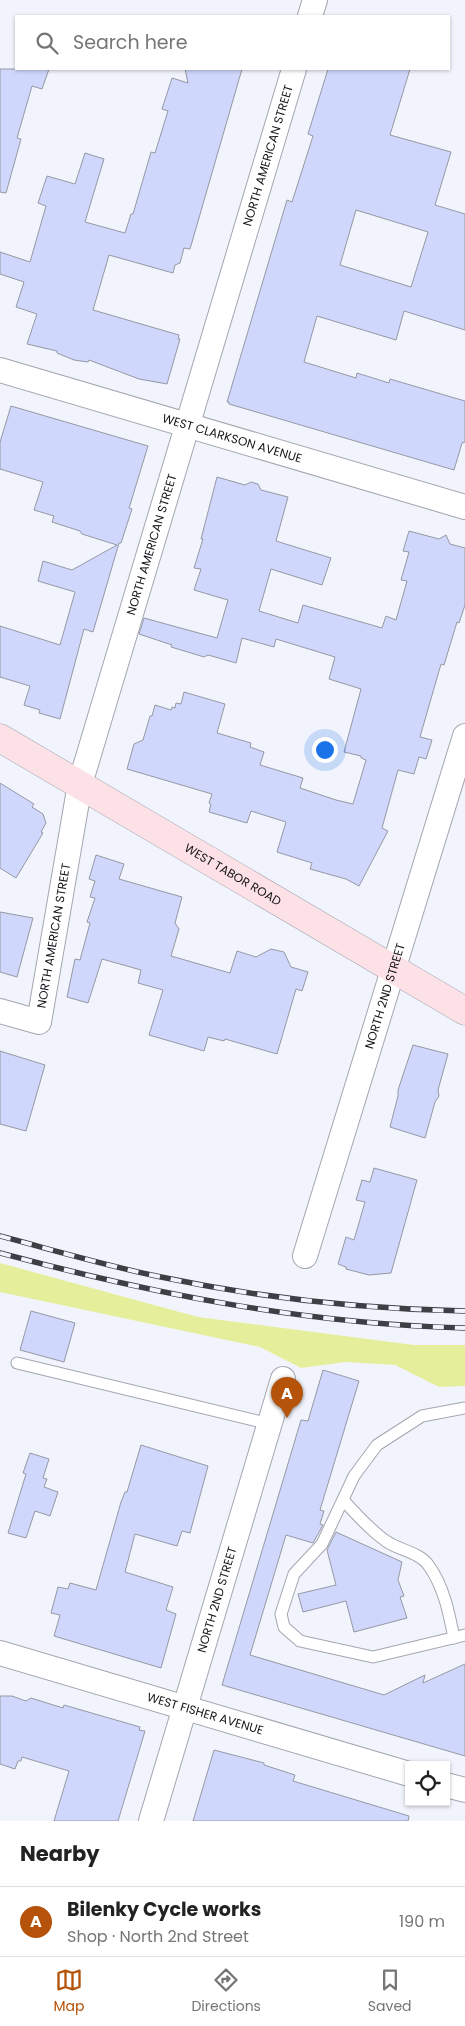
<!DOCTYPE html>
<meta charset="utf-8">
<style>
body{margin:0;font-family:Poppins,sans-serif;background:#f6f6f6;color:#222}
.controls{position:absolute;right:15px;bottom:15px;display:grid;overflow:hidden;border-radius:0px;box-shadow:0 1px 4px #0004}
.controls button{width:45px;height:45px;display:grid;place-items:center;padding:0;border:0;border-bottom:1px solid #e0e0e0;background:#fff;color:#222;font:25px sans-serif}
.you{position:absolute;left:324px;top:749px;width:18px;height:18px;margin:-12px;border:4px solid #fff;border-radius:50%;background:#1a73e8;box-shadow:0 0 0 8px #1a73e833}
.badge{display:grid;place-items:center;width:32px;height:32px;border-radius:50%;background:#b45309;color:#fff;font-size:16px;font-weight:700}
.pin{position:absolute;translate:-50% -41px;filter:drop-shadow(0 1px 2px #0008)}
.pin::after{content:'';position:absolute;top:26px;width:18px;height:15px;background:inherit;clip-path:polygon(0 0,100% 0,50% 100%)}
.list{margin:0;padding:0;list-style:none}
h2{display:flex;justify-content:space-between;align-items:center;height:65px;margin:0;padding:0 20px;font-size:21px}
h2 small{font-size:16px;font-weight:400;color:#767676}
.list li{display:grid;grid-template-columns:32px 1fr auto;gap:15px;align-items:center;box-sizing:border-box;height:70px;padding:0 20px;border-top:1px solid #e0e0e0}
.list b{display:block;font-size:19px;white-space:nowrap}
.list p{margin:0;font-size:16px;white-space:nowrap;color:#767676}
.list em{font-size:16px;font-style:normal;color:#767676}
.icon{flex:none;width:28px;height:28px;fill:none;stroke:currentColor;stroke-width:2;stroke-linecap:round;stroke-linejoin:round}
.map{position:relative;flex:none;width:465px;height:1821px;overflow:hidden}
.search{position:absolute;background:#fff;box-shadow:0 1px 4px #0004;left:15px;right:15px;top:15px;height:55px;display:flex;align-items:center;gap:12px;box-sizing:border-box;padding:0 18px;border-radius:0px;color:#767676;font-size:19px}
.sheet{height:135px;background:#fff}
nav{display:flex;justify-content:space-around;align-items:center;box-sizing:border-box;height:70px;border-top:1px solid #e0e0e0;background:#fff;font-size:14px;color:#767676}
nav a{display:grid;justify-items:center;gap:2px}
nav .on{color:#b45309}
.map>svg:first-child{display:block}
.green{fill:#e5ef9b}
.building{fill:#cfd7fc;stroke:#9698a3;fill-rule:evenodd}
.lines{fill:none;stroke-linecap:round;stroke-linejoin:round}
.lane-casing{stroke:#a3a6b0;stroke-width:13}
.street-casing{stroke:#a3a6b0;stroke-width:26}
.secondary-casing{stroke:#a3a6b0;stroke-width:29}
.lane{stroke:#fff;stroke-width:11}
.street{stroke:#fff;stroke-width:24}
.secondary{stroke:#fce1e7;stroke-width:28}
.rail-casing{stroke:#3e3f44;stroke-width:5.5}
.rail{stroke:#f2f4fd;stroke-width:4;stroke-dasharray:11;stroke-linecap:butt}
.labels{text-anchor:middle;stroke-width:4.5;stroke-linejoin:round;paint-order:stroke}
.street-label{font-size:12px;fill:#141519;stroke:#f2f4fd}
</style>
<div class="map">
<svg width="465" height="1821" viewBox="0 0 465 1821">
<rect width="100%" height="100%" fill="#f2f4fd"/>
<path class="green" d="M0 1263 198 1317 414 1345H465V1386L439 1387 395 1365 346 1362 301 1368 260 1347 0 1292Z"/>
<g class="building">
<path d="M0 69H49L42 89 32 86 17 138 21 139 6 193 0 192Z"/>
<path d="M185 69H242L190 249 184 248 180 263 175 265 173 273 109 255 93 310 179 335 178 339H180L167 384 139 379 89 360 88 362 74 360 57 353V351L27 344 37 314 16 307 24 282 0 274V252L30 262 46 206 38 203 47 176 75 184 85 153 104 159 85 222 125 233 131 214H133L151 152 155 153 168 111 162 109 172 78 188 83Z"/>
<path d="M328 69H410L390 135 451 152 435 205 465 214V330L404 311 396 340 317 316 304 362 356 378 357 373 389 383 390 379 465 401V442L462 443 454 470 229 404V402H227L287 200 292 202 313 136 308 134ZM356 210 428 232 411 287 340 265Z"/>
<path d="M11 406 148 446 130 505 129 508 132 509 121 543H119L93 632 84 629 60 719 39 713 40 710 24 705 30 686 0 677V626L60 645 75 592 38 581 43 561 72 570 117 545 82 534 80 531 52 522 54 516 34 510 43 482 0 469V442Z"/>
<path d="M217 477 245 485 251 482 258 484 261 490 288 497 276 541 331 558 322 585 271 569 259 611 298 623 303 605 382 628 386 616 396 620 407 581 401 580 409 552 403 551 409 531 439 539 446 535 450 544 465 548V605L459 623 457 622 444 665 441 664 420 737 432 740 426 759 419 757 414 774 398 770 382 828 388 831 359 886 346 879 310 869 312 863 277 852 286 822 251 811 247 823 209 812 211 804 209 803 212 794 127 769 134 744 143 740 150 716H152L155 705 171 710 172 707 175 708 176 703 181 704 184 692 225 704 217 733 251 743 250 747 264 752 260 765 303 778 300 788 336 800 353 804 366 760 361 758V756L344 752 361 689 329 679 335 657 276 639 274 647 242 638 236 663 208 655 204 657 171 647 172 645 139 634 144 618 217 638 228 600 194 590 201 569 194 568 203 539H201Z"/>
<path d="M0 783 34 804 32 807 43 814 46 823 41 832 43 833 16 878 0 868Z"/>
<path d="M96 855 124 864 119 879 182 897 175 923 179 929 171 956 230 973 237 951 256 957 271 949 284 952 291 967 308 972 302 991 296 989 277 1054 225 1039 224 1041 208 1037 204 1051 149 1035 163 990 138 983 141 970 102 959 88 1003 67 997 75 959 80 960 90 923 87 922 95 898 90 897 95 881 89 879Z"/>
<path d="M0 912 33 918 17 977 0 972Z"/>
<path d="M413 1045 448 1054 438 1090 439 1096 435 1102 425 1138 390 1127 398 1096V1090Z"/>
<path d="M0 1051 45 1065 26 1131 0 1124Z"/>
<path d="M374 1168 417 1180 391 1273 369 1275 346 1269V1267L338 1264 346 1237 354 1240 365 1202 356 1200 362 1180 370 1182Z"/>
<path d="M31 1311 75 1323 64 1362 20 1350Z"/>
<path d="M323 1370 359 1381 320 1510 324 1511 320 1524 323 1525 313 1543 286 1535 250 1655 384 1695 425 1675 423 1683 465 1664V1756L222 1685 301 1420 308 1421Z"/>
<path d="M141 1445 208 1466 190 1533 182 1531 177 1546 135 1534 125 1572 173 1587 166 1610 176 1614 161 1668 54 1636 60 1615 51 1613 58 1587 68 1589 70 1583 96 1590 121 1502 125 1492H127Z"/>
<path d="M30 1453 49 1459 43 1478 47 1479 44 1487 58 1492 50 1516 35 1511 26 1538 8 1533 26 1474 23 1473Z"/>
<path d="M336 1532 402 1562 398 1580 404 1596 400 1597 407 1618 354 1632 346 1601 303 1612 298 1594 336 1585 327 1550Z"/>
<path d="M0 1696H12L26 1701 31 1698 63 1708 64 1705 140 1727 139 1730 145 1731 118 1821H54L69 1771 22 1757 21 1761H18L15 1769 0 1764Z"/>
<path d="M214 1750 264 1763V1765L295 1775 293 1781 409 1816 408 1821H193Z"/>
</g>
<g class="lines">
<g class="lane-casing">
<g id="lane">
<path d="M17 1363 270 1424"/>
<path d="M465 1408 422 1416 377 1445 354 1476 322 1544 294 1574 281 1614 284 1627 300 1641 373 1657 465 1635"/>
<path d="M344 1501C357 1515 370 1530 386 1541 398 1550 420 1552 429 1566 444 1587 449 1613 454 1638"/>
</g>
</g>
<g class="street-casing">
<g id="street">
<path d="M310 16 315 0"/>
<path id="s1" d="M0 370 465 507"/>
<path id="s2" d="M0 1011 39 1022 80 784 294 69"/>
<path id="s3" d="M305 1256 465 736"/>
<path id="s4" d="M0 1653 409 1774"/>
<path d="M446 1785 465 1790"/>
<path id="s5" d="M151 1821 283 1379"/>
</g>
</g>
<g class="secondary-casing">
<g id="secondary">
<path id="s6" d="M0 738 465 1011"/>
</g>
</g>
<use href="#lane" class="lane"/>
<use href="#street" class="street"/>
<use href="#secondary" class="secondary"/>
<g class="rail-casing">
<g id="rail">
<path d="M0 1236C53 1250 107 1266 161 1277 261 1298 363 1309 465 1311"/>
<path d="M0 1253C153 1294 306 1324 465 1328"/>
</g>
</g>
<use href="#rail" class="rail"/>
</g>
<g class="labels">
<g class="street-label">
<text dy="4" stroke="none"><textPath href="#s2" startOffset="938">NORTH AMERICAN STREET</textPath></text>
<text dy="4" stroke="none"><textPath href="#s1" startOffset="242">WEST CLARKSON AVENUE</textPath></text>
<text dy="4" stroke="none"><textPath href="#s2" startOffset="532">NORTH AMERICAN STREET</textPath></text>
<text dy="4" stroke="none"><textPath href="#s6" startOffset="270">WEST TABOR ROAD</textPath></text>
<text dy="4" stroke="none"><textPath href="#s2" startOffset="128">NORTH AMERICAN STREET</textPath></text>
<text dy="4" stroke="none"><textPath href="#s3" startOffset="272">NORTH 2ND STREET</textPath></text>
<text dy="4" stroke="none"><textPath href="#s5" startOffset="231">NORTH 2ND STREET</textPath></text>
<text dy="4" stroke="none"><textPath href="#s4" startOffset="214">WEST FISHER AVENUE</textPath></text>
</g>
</g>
</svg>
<div class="controls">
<button><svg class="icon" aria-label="locate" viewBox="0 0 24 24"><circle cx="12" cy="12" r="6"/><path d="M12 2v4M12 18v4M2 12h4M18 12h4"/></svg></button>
</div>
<div class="you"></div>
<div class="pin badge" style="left:287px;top:1418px">A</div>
<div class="search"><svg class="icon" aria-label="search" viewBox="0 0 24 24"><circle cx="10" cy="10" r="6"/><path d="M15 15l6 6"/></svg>Search here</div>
</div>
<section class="sheet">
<h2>Nearby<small></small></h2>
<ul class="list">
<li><span class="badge">A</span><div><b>Bilenky Cycle works</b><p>Shop · North 2nd Street</p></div><em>190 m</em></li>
</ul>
</section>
<nav>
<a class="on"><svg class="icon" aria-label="map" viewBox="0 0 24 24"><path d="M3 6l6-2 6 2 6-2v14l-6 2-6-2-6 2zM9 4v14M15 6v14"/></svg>Map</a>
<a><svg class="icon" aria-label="directions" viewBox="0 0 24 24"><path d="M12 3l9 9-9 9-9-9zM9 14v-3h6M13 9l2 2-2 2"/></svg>Directions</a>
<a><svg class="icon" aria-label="saved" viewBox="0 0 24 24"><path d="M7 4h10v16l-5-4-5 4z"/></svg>Saved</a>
</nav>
